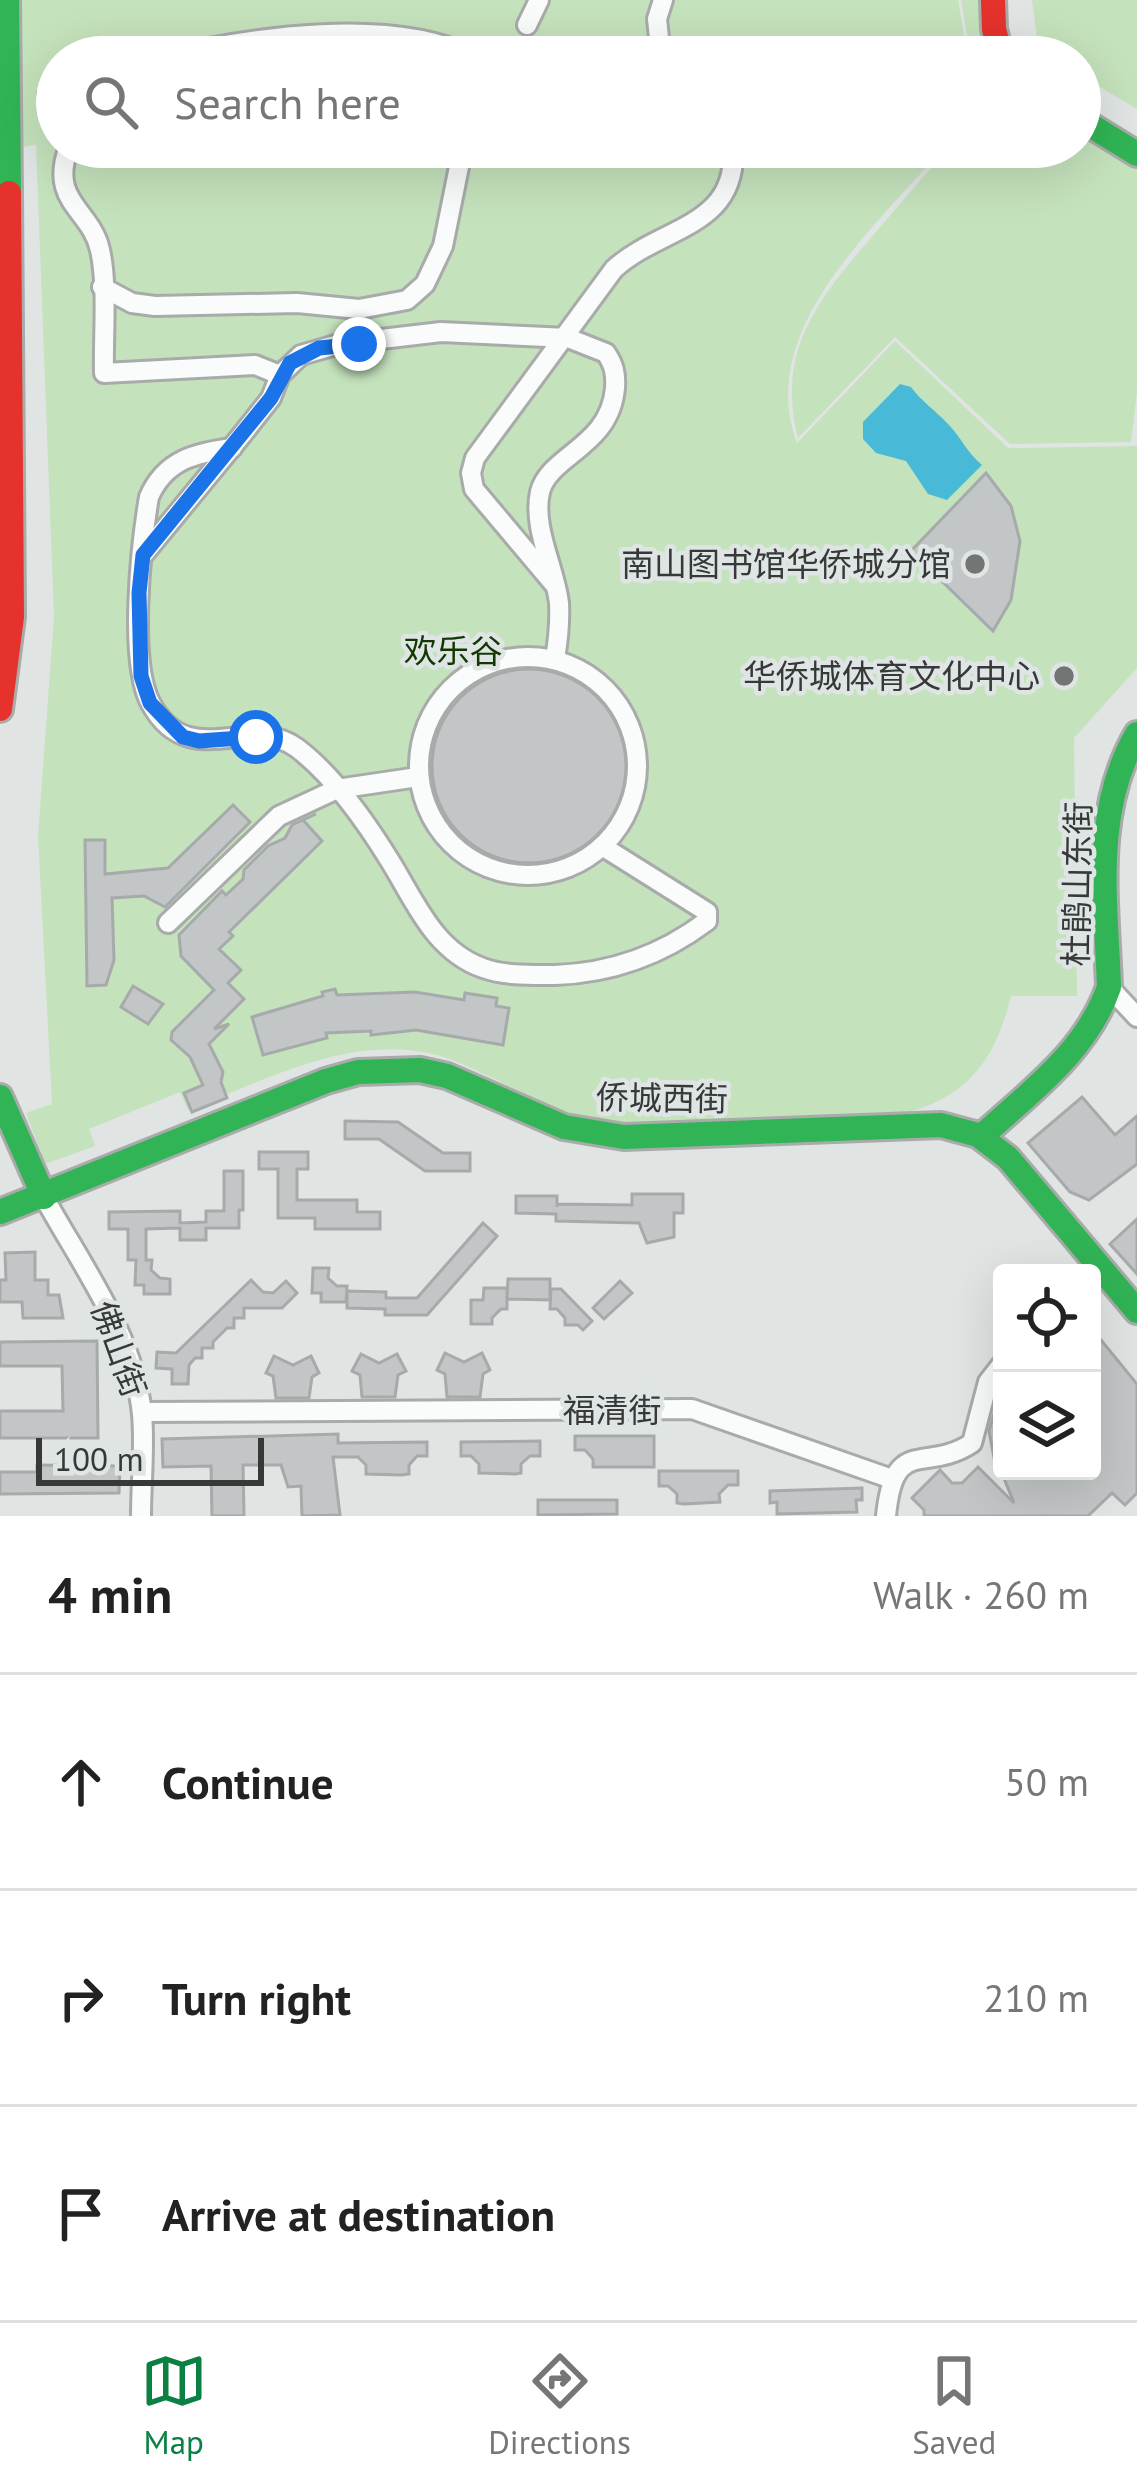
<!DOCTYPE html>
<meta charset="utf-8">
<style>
body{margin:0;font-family:"PT Sans","Noto Sans SC",sans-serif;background:#f6f6f6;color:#222}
.controls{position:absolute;right:36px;bottom:36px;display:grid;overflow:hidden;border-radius:12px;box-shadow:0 12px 48px #0002}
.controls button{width:108px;height:108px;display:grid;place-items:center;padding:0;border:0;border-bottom:3px solid #e0e0e0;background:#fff;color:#222;font:60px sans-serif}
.scale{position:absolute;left:36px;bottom:30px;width:228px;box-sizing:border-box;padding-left:12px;border:6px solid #363938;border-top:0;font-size:33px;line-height:42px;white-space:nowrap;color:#363938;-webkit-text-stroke:9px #dfe5e4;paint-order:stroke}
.stop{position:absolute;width:36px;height:36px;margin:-27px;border:9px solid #1a73e8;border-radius:50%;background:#fff}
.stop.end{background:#1a73e8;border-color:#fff;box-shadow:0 3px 12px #0008}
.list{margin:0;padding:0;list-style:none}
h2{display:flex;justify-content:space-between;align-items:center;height:156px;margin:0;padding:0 48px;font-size:51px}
h2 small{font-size:39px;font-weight:400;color:#767676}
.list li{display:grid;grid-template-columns:78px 1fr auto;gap:36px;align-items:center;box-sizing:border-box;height:216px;padding:0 48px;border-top:3px solid #e0e0e0}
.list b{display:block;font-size:45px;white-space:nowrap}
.list em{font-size:39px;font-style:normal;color:#767676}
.icon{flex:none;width:66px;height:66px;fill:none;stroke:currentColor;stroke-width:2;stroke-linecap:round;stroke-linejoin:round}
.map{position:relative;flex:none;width:1137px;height:1516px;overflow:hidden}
.search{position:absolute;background:#fff;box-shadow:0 12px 48px #0002;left:36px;right:36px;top:36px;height:132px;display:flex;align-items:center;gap:30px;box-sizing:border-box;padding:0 42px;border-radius:66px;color:#767676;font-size:45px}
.sheet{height:804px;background:#fff}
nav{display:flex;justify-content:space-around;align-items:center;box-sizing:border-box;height:168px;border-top:3px solid #e0e0e0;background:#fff;font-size:33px;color:#767676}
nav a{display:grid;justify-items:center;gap:6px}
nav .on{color:#0b8043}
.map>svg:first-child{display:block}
.green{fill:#c4e2bc}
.water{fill:#49b9d8}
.building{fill:#c3c6c6;stroke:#a7aaaa;stroke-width:3}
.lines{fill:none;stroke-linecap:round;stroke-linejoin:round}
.street-casing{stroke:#a8abaa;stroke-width:24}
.fast-casing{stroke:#a8abaa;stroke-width:30}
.jam-casing{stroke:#a8abaa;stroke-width:30}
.street{stroke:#fafbfb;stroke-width:18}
.fast{stroke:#30b455;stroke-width:24}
.jam{stroke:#e5322d;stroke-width:24}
.route{stroke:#1a73e8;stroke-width:15}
.poi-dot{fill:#727574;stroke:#dfe5e4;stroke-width:4.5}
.labels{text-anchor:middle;stroke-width:9;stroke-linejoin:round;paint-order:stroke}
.poi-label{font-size:33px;fill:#363938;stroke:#dfe5e4;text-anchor:end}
.park-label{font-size:33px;fill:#113800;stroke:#dfe5e4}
.street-label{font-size:33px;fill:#363938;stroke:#dfe5e4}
</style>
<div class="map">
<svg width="1137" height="1516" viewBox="0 0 1137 1516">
<rect width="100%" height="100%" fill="#e0e4e3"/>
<g class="green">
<path d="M17 0H958L964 36 974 57H57V147H944C877 226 754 329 797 443L895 341 1008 448 1137 446V668L1074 738 1077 996H1011C993 1070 961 1101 888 1118L612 1126C552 1112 515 1087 460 1063 368 1024 273 1077 188 1110L180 1092 89 1129 95 1146 45 1164 26 1113 52 1104 38 836 54 617 36 145 18 148Z"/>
<path d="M961 0H990L998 57H978L967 35Z"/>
<path d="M1032 0H1137V109L1080 75V57H1053L1037 38Z"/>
<path d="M1080 123 1137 158V391L1131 442 1010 444 895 337 798 438C776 351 817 301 870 239 896 208 923 178 949 147H1080Z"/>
</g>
<path class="water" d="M900 384 911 387C922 402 935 410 948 424 961 437 967 453 982 465L947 500 928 494 906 461 876 453 863 439V422Z"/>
<g class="building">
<path d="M986 473 1011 506 1020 541 1011 600 993 631 911 551Z"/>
<circle cx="529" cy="766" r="97"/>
<path d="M233 805 250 822 165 907 144 896 112 898 114 960 106 985 87 986 85 840H105V874L168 868Z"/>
<path d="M316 814 303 820 322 841 229 932 233 936 219 949 241 970 228 983 244 999 214 1029 229 1024 209 1044 223 1072 221 1082 227 1098 192 1112 184 1093 203 1085 190 1057 171 1040 172 1032 214 990 181 956 179 935 222 891 226 895 243 879 244 870 268 846 285 838 292 825Z"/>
<path d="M133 986 163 1004 148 1024 121 1007Z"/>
<path d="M335 989 337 995 415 992 464 1000 465 993 497 998 496 1006 509 1008 503 1045 416 1030 371 1035V1031L326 1033 327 1038 263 1055 252 1017 323 996 322 992Z"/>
<path d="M1082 1097 1115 1135 1137 1116V1164L1089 1200 1070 1192 1028 1143Z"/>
<path d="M345 1121 398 1122 443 1153H470V1171H425L379 1139H345Z"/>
<path d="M259 1152H308V1169H297V1200H357V1212H380V1229H315V1218H278V1169H259Z"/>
<path d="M224 1171H243V1210H239V1228H206V1240H180V1228L146 1229V1260H152L151 1270 160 1278 170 1279V1294H144V1285H135L136 1260H128V1229H109V1212L180 1211V1223L206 1222V1211H224Z"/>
<path d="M632 1194H683V1213H674V1237L647 1243 639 1223 556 1221V1214L516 1213V1196H557V1207V1204L632 1205Z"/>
<path d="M1137 1219V1274L1110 1244Z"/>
<path d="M483 1223 497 1236 427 1315H385V1309L347 1308V1291L386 1292V1298H417Z"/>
<path d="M35 1252V1280H48V1295H59L63 1318H23L22 1302H0V1280H6L5 1253Z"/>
<path d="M313 1268H329L328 1278 337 1286H347L346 1302H321V1293H312Z"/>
<path d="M508 1279H550V1300L507 1299V1309H501L492 1318V1324H471V1300H483L484 1288H507V1298Z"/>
<path d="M251 1280 263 1292 273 1293 286 1281 297 1293 282 1308H244V1318H234V1328H227L213 1342V1348H202V1358H195L189 1365 188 1384H172V1369L156 1368 157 1352 176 1353Z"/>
<path d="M620 1281 632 1293 604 1319 593 1308Z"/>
<path d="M551 1289H561L592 1321 583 1330 578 1325H565V1318L557 1309H550Z"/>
<path d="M1092 1329 1137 1384V1493L1125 1505 1112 1493 1088 1516H924V1510L912 1498 940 1470 952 1483H962L978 1467 1014 1503 1001 1471H1092Z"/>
<path d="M97 1341 98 1438H0V1411H63L62 1366H0V1342Z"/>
<path d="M445 1353 464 1362 482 1353 490 1370 483 1374 480 1397H447L445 1374 437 1370Z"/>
<path d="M361 1354 379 1363 397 1354 406 1371 398 1375 395 1397H362L360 1375 352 1371Z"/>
<path d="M274 1356 293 1365 311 1356 319 1373 312 1377 309 1398H276L273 1376 266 1373Z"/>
<path d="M1002 1386V1468H996L989 1431Z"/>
<path d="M338 1434V1443L427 1442V1456H417L409 1465V1474L402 1475 366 1474V1465L358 1457H333L340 1515 302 1516 301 1486 288 1487 281 1465H243L244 1516H212L211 1466 163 1467 162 1439Z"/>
<path d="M575 1436H654V1467H593V1459L585 1450H575Z"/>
<path d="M540 1441V1456H530L521 1464V1473L515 1474 479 1473V1464L471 1456H461V1442Z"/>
<path d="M37 1465 120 1466 119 1493 0 1494V1472H37Z"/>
<path d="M659 1471H738V1485H728L719 1494 720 1502 684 1504 677 1503V1494L668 1486H659Z"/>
<path d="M862 1488V1500H856L857 1512 777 1514V1502L770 1503V1491Z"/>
<path d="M538 1500H617V1514L538 1515Z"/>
</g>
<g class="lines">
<g class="street-casing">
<g id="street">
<path d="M527 25 539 0"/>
<path d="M166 57C253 37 391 16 473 57"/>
<path d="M661 57 657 19 663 0"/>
<path d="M48 95 57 93"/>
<path d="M69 147C48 202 91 209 100 250 108 285 103 336 104 373L255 365 280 375"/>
<path d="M102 287 132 303 155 306 297 303 359 309 407 300 425 284 443 246 463 147"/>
<path d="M232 448C195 453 165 460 149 497 141 544 128 663 151 704 189 773 250 713 297 748 334 776 366 822 390 861 415 901 434 951 483 968 505 976 532 975 555 975 612 973 662 955 707 921V912L602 846"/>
<path d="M143 555 241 436 271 398 280 375 301 355 339 344 441 332 568 338 606 353C614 365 616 374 615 388 610 447 549 455 540 492 532 528 555 568 559 603 560 622 558 641 555 659"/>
<path d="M553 583 474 489 471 473 475 458 614 269C661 226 738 228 733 147"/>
<circle cx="528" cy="766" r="109"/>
<path d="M168 923 279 816 337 789 418 777"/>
<path d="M1109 987 1137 1017"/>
<path d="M44 1197C81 1265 134 1334 142 1414 145 1447 141 1483 141 1516"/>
<path d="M142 1412 692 1409 892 1479"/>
<path d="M886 1516C894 1434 925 1474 972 1443L988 1382 1002 1364"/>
</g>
</g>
<g class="fast-casing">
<g id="fast">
<path d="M7 0 9 193"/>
<path d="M1080 119 1137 154"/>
<path d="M0 1097 44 1197"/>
<path d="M982 1136C1030 1092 1087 1051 1109 987 1106 901 1092 811 1137 734"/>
<path d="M0 1212 326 1081 358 1072 420 1070 447 1076 564 1127 624 1137 941 1125 978 1135 1008 1158 1137 1311"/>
</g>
</g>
<g class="jam-casing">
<g id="jam">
<path d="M993 0 994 29 1001 57"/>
<path d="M0 709 12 617 9 193"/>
</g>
</g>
<use href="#street" class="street"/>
<use href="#fast" class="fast"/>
<use href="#jam" class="jam"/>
</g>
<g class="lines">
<path class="route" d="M256 737 199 741 183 737 150 703 141 676 139 593 143 555 271 398 290 363 319 348 359 344"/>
</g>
<g class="poi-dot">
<circle cx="975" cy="564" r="12"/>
<circle cx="1064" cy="676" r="12"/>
</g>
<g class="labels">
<g class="poi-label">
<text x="951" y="576">南山图书馆华侨城分馆</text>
<text x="1040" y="688">华侨城体育文化中心</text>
</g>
<g class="park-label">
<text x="453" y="663">欢乐谷</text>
</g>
<g class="street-label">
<text transform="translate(1077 884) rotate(-89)" y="12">杜鹃山东街</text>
<text transform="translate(662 1098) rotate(1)" y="12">侨城西街</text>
<text transform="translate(119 1349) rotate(70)" y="12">佛山街</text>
<text x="612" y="1422">福清街</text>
</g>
</g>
</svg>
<div class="controls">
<button><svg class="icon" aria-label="locate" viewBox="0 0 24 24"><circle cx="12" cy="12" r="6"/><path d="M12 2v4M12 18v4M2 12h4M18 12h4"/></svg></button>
<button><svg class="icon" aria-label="layers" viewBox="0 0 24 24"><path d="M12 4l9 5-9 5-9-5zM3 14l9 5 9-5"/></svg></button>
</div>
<div class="scale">100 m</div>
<div class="stop" style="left:256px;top:737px"></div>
<div class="stop end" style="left:359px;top:344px"></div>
<div class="search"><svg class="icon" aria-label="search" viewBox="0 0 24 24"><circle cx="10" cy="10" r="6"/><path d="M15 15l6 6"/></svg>Search here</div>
</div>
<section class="sheet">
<h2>4 min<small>Walk · 260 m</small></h2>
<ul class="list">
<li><svg class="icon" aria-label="ahead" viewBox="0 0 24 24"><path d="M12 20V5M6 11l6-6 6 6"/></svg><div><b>Continue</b></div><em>50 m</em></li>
<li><svg class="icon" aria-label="right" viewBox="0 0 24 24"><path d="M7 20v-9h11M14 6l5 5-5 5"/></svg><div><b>Turn right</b></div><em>210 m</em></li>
<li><svg class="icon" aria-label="arrive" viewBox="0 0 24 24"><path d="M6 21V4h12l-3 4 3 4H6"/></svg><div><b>Arrive at destination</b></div></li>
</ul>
</section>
<nav>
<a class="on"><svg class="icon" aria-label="map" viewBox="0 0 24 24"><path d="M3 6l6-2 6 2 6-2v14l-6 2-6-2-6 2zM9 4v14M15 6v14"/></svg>Map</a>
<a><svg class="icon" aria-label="directions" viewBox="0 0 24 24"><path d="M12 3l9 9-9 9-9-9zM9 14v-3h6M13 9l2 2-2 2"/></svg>Directions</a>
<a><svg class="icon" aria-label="saved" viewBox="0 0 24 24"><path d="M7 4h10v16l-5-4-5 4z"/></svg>Saved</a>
</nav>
